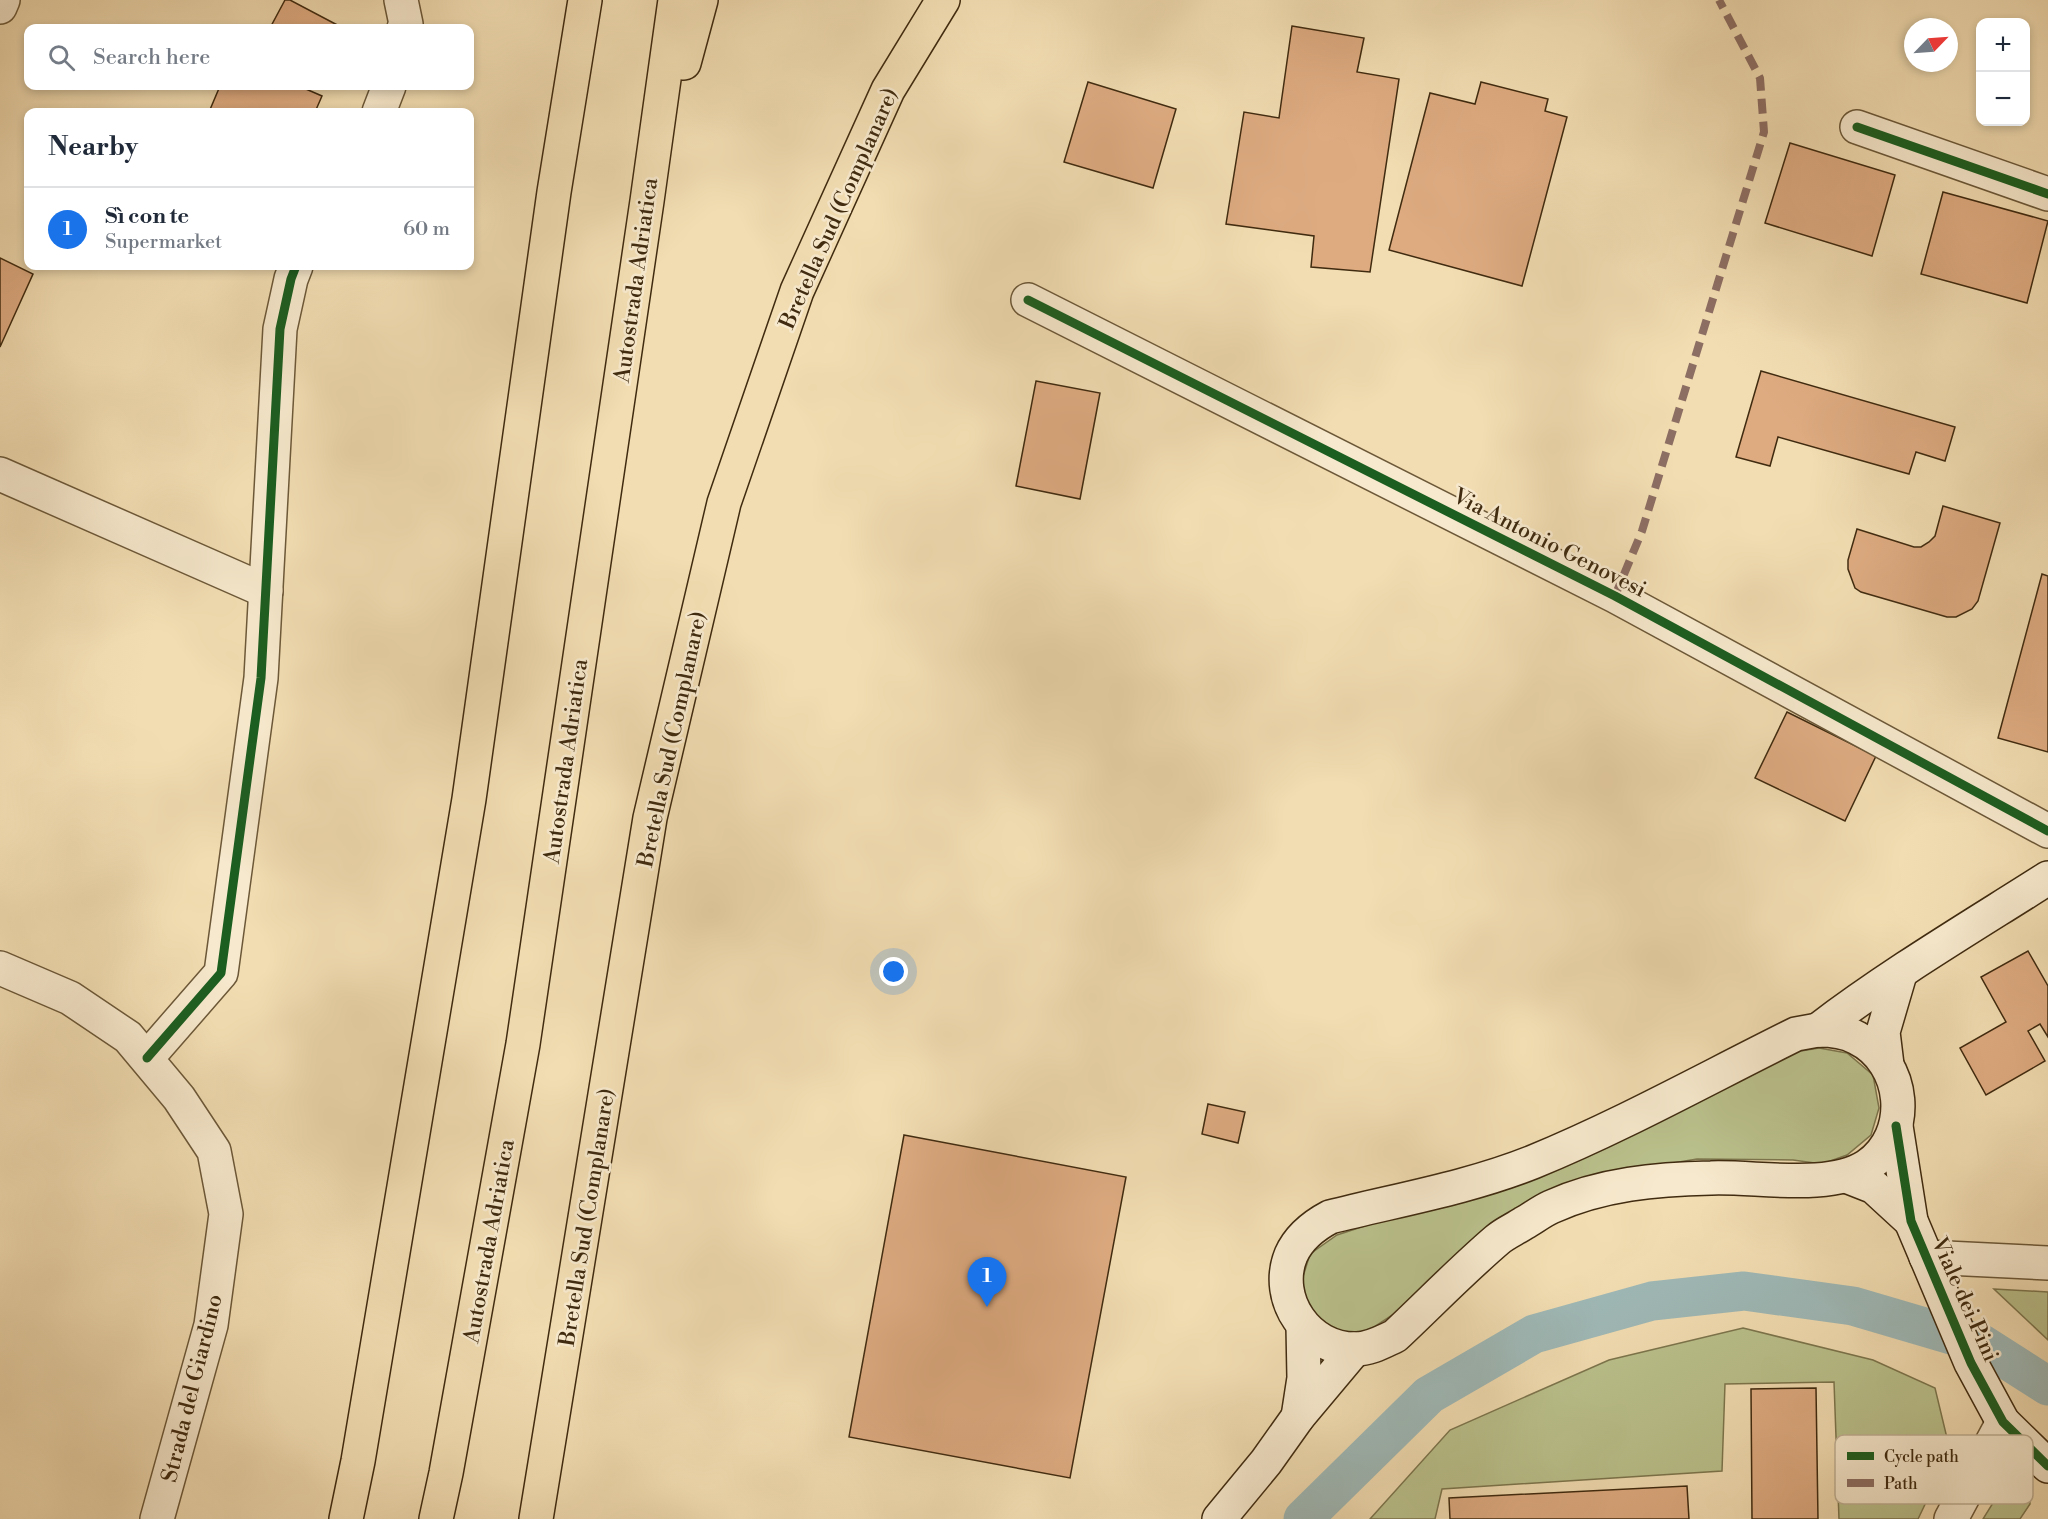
<!DOCTYPE html>
<meta charset="utf-8">
<style>
body{margin:0;font-family:"Libre Bodoni",serif;background:#f6f6f7;color:#1f2937}
.controls{position:absolute;right:18px;top:18px;display:grid;overflow:hidden;border-radius:12px;box-shadow:0 3px 9px #0003}
.controls button{width:54px;height:54px;display:grid;place-items:center;padding:0;border:0;border-bottom:2px solid #e0e1e3;background:#fff;color:#1f2937;font:30px sans-serif}
.compass{position:absolute;left:1904px;top:18px;width:54px;height:54px;border-radius:50%;background:#fff;box-shadow:0 3px 9px #0003;rotate:65deg}
.you{position:absolute;left:894px;top:972px;width:21px;height:21px;margin:-15px;border:4px solid #fff;border-radius:50%;background:#1a73e8;box-shadow:0 0 0 9px #1a73e833}
.badge{display:grid;place-items:center;width:39px;height:39px;border-radius:50%;background:#1a73e8;color:#fff;font-size:20px;font-weight:700}
.pin{position:absolute;translate:-50% -50px;filter:drop-shadow(0 2px 3px #0008)}
.pin::after{content:'';position:absolute;top:32px;width:21px;height:18px;background:inherit;clip-path:polygon(0 0,100% 0,50% 100%)}
.list{margin:0;padding:0;list-style:none}
h2{display:flex;justify-content:space-between;align-items:center;height:78px;margin:0;padding:0 24px;font-size:26px}
h2 small{font-size:20px;font-weight:400;color:#747a83}
.list li{display:grid;grid-template-columns:39px 1fr auto;gap:18px;align-items:center;box-sizing:border-box;height:84px;padding:0 24px;border-top:2px solid #e0e1e3}
.list b{display:block;font-size:22px;white-space:nowrap}
.list p{margin:0;font-size:20px;white-space:nowrap;color:#747a83}
.list em{font-size:20px;font-style:normal;color:#747a83}
.icon{flex:none;width:33px;height:33px;fill:none;stroke:currentColor;stroke-width:2;stroke-linecap:round;stroke-linejoin:round}
.map{position:relative;flex:none;width:2048px;height:1519px;overflow:hidden}
.search{position:absolute;background:#fff;box-shadow:0 3px 9px #0003;left:24px;top:24px;width:450px;height:66px;display:flex;align-items:center;gap:15px;box-sizing:border-box;padding:0 21px;border-radius:12px;color:#747a83;font-size:22px}
.panel{position:absolute;background:#fff;box-shadow:0 3px 9px #0003;left:24px;top:108px;width:450px;height:162px;border-radius:12px}
.map>svg:first-child{display:block}
.green{fill:#bac18c;stroke:#7d764e;stroke-width:1.5}
.lines{fill:none;stroke-linecap:round;stroke-linejoin:round}
.canal{stroke:#9fb9b7;stroke-width:39}
.building{fill:#deab81;stroke:#402b10;stroke-width:1.5}
.street-casing{stroke:#6c5838;stroke-width:36}
.secondary-casing{stroke:#402b10;stroke-width:36}
.primary-casing{stroke:#402b10;stroke-width:36}
.highway-casing{stroke:#402b10;stroke-width:36}
.street{stroke:#f7e9cd;stroke-width:33}
.secondary{stroke:#f7e9cd;stroke-width:33}
.primary{stroke:#f2ddb2;stroke-width:33}
.highway{stroke:#f2ddb2;stroke-width:33}
.quiet{stroke:#8d6e63;stroke-width:8;stroke-dasharray:15 8;stroke-linecap:butt}
.cycleway-casing{stroke:#f7e9cd;stroke-width:13}
.cycleway{stroke:#1b5e20;stroke-width:9}
.labels{text-anchor:middle;stroke-width:5;stroke-linejoin:round;paint-order:stroke}
.street-label{font-size:22px;fill:#402b10;stroke:#f7e9cd}
.key{fill:#f7e9cd;stroke:#c0b094;stroke-width:1.5}
.key-label{font-size:16px;fill:#402b10}
</style>
<div class="map">
<svg width="2048" height="1519" viewBox="0 0 2048 1519">
<rect width="100%" height="100%" fill="#f2ddb2"/>
<filter id="stains"><feTurbulence type="fractalNoise" baseFrequency=".00333" numOctaves="4"/><feColorMatrix values="0 0 0 0 .2 0 0 0 0 .09 0 0 0 0 .02 0 0 0 .5 -.17"/></filter>
<radialGradient id="worn" r=".72"><stop offset=".6" stop-color="#630" stop-opacity="0"/><stop offset="1" stop-color="#630" stop-opacity=".3"/></radialGradient>
<g class="green">
<path d="M1819 1048 1847 1053 1873 1075 1879 1108 1871 1135 1847 1155 1822 1164 1793 1160 1697 1159 1607 1174 1365 1333 1333 1336 1309 1312 1302 1280 1310 1254 1337 1235 1389 1218 1795 1052Z"/>
<path d="M1994 1289 2048 1292V1340Z"/>
<path d="M1743 1328 1873 1360 1935 1388 1947 1438 1929 1496 1918 1519H1839L1834 1382 1725 1384 1722 1471 1442 1489 1435 1519H1370L1450 1430 1609 1360Z"/>
<path d="M2029 1479 2030 1504 2020 1519H1983L2006 1482Z"/>
</g>
<g class="lines">
<path class="canal" d="M1303 1519 1429 1395 1534 1334 1652 1301 1744 1291 1853 1306 1982 1344 2048 1386"/>
</g>
<g class="building">
<path d="M285 0H290L343 28H270Z"/>
<path d="M1292 26 1364 38 1357 72 1399 79 1370 272 1311 267 1314 236 1226 224 1244 112 1279 118Z"/>
<path d="M1088 82 1176 109 1153 188 1064 162Z"/>
<path d="M1481 82 1548 99 1545 111 1567 117 1522 286 1389 250 1430 93 1475 104Z"/>
<path d="M220 86H299L322 96 315 112H209Z"/>
<path d="M1790 143 1895 175 1872 256 1765 223Z"/>
<path d="M1943 192 2048 221 2027 303 1921 274Z"/>
<path d="M0 258 33 274 0 347Z"/>
<path d="M1761 371 1955 427 1945 461 1916 452 1909 474 1778 437 1770 466 1736 457Z"/>
<path d="M1036 381 1100 393 1080 499 1016 486Z"/>
<path d="M1943 506 2000 523 1978 601 1972 609 1956 617H1947L1861 592 1855 588 1848 569V560L1857 529 1914 547H1921L1929 542 1935 536Z"/>
<path d="M2042 574 2048 576V752L1998 738Z"/>
<path d="M1787 712 1876 756 1845 821 1755 778Z"/>
<path d="M2028 951 2048 986V1037L2040 1024 2028 1031 2045 1061 1986 1095 1960 1048 2006 1022 1981 977Z"/>
<path d="M1208 1104 1245 1112 1238 1143 1202 1134Z"/>
<path d="M904 1135 1126 1177 1070 1478 849 1437Z"/>
<path d="M1816 1388 1818 1519H1752L1751 1389Z"/>
<path d="M1687 1486 1689 1519H1450L1449 1498Z"/>
</g>
<g class="lines">
<g class="street-casing">
<g id="street">
<path d="M401 0 406 24 404 28"/>
<path d="M0 7 3 0"/>
<path d="M379 112 389 86"/>
<path d="M1857 127 2048 194"/>
<path d="M1028 300 1615 596 2048 831"/>
<path d="M0 474 266 591"/>
<path d="M0 968 70 998 128 1037 179 1098 214 1151 226 1214 211 1325 157 1519"/>
<path d="M147 1058 221 973 261 678 280 329 291 279 296 266"/>
<path d="M1926 1257 2048 1263"/>
<path d="M1951 1519 2003 1422"/>
</g>
</g>
<g class="secondary-casing">
<g id="secondary">
<path d="M1818 1030C1831 1030 1845 1031 1857 1038 1906 1062 1913 1135 1867 1166 1829 1191 1756 1176 1711 1178 1657 1179 1601 1184 1551 1207 1542 1211 1533 1218 1524 1223 1515 1229 1505 1233 1497 1240 1462 1270 1429 1304 1395 1336 1382 1342 1370 1349 1356 1349 1308 1350 1273 1299 1291 1255 1299 1237 1313 1226 1330 1217 1397 1200 1468 1188 1533 1162 1623 1125 1709 1077 1796 1034Z"/>
<path d="M1818 1030C1890 975 1971 927 2048 878"/>
<path d="M1887 1065 1883 1032 1900 974"/>
<path d="M1896 1126 1911 1221 1971 1363 2003 1422 2048 1466"/>
<path d="M1846 1176 1874 1187 1911 1221"/>
<path d="M1298 1417 1304 1378 1303 1326"/>
<path d="M1219 1519 1266 1462 1298 1417 1355 1349"/>
</g>
</g>
<g class="primary-casing">
<path id="primary" d="M536 1519 650 818 724 503 797 291 888 90 943 0"/>
</g>
<g class="highway-casing">
<g id="highway">
<path d="M684 63 701 0"/>
<path d="M346 1519 358 1461 469 799 554 192 585 0"/>
<path d="M436 1519 446 1473 523 1044 647 201 675 0"/>
</g>
</g>
<use href="#street" class="street"/>
<use href="#secondary" class="secondary"/>
<use href="#primary" class="primary"/>
<use href="#highway" class="highway"/>
<path class="quiet" d="M1615 596 1642 531 1764 132 1760 78 1719 0"/>
<g class="cycleway-casing">
<g id="cycleway">
<path d="M1857 127 2048 194"/>
<path d="M1028 300 1615 596 2048 831"/>
<path d="M147 1058 221 973 261 678 280 329 291 279 296 266"/>
<path d="M1896 1126 1911 1221 1971 1363 2003 1422 2048 1466"/>
</g>
</g>
<use href="#cycleway" class="cycleway"/>
</g>
<g class="labels">
<g class="street-label">
<text transform="translate(838 208) rotate(-66)" y="8">Bretella Sud (Complanare)</text>
<text transform="translate(635 280) rotate(-82)" y="8">Autostrada Adriatica</text>
<text transform="translate(1550 542) rotate(27)" y="8">Via Antonio Genovesi</text>
<text transform="translate(671 739) rotate(-78)" y="8">Bretella Sud (Complanare)</text>
<text transform="translate(565 761) rotate(-82)" y="8">Autostrada Adriatica</text>
<text transform="translate(586 1217) rotate(-81)" y="8">Bretella Sud (Complanare)</text>
<text transform="translate(488 1241) rotate(-80)" y="8">Autostrada Adriatica</text>
<text transform="translate(1966 1299) rotate(66)" y="8">Viale dei Pini</text>
<text transform="translate(191 1388) rotate(-76)" y="8">Strada del Giardino</text>
</g>
</g>
<rect x="1835" y="1435" width="198" height="69" rx="9" class="key"/>
<rect x="1847" y="1452" width="27" height="8" fill="#1b5e20"/>
<rect x="1847" y="1479" width="27" height="8" fill="#8d6e63"/>
<g class="key-label">
<text x="1884" y="1462">Cycle path</text>
<text x="1884" y="1489">Path</text>
</g>
<rect width="100%" height="100%" filter="url(#stains)"/>
<rect width="100%" height="100%" fill="url(#worn)"/>
</svg>
<div class="controls">
<button>+</button>
<button>−</button>
</div>
<svg class="compass" viewBox="-18 -18 36 36"><path d="M0-13l5 13h-10z" fill="#e53935"/><path d="M0 13l5-13h-10z" fill="#747a83"/></svg>
<div class="you"></div>
<div class="pin badge" style="left:987px;top:1307px">1</div>
<div class="search"><svg class="icon" aria-label="search" viewBox="0 0 24 24"><circle cx="10" cy="10" r="6"/><path d="M15 15l6 6"/></svg>Search here</div>
<section class="panel">
<h2>Nearby<small></small></h2>
<ul class="list">
<li><span class="badge">1</span><div><b>Sì con te</b><p>Supermarket</p></div><em>60 m</em></li>
</ul>
</section>
</div>
